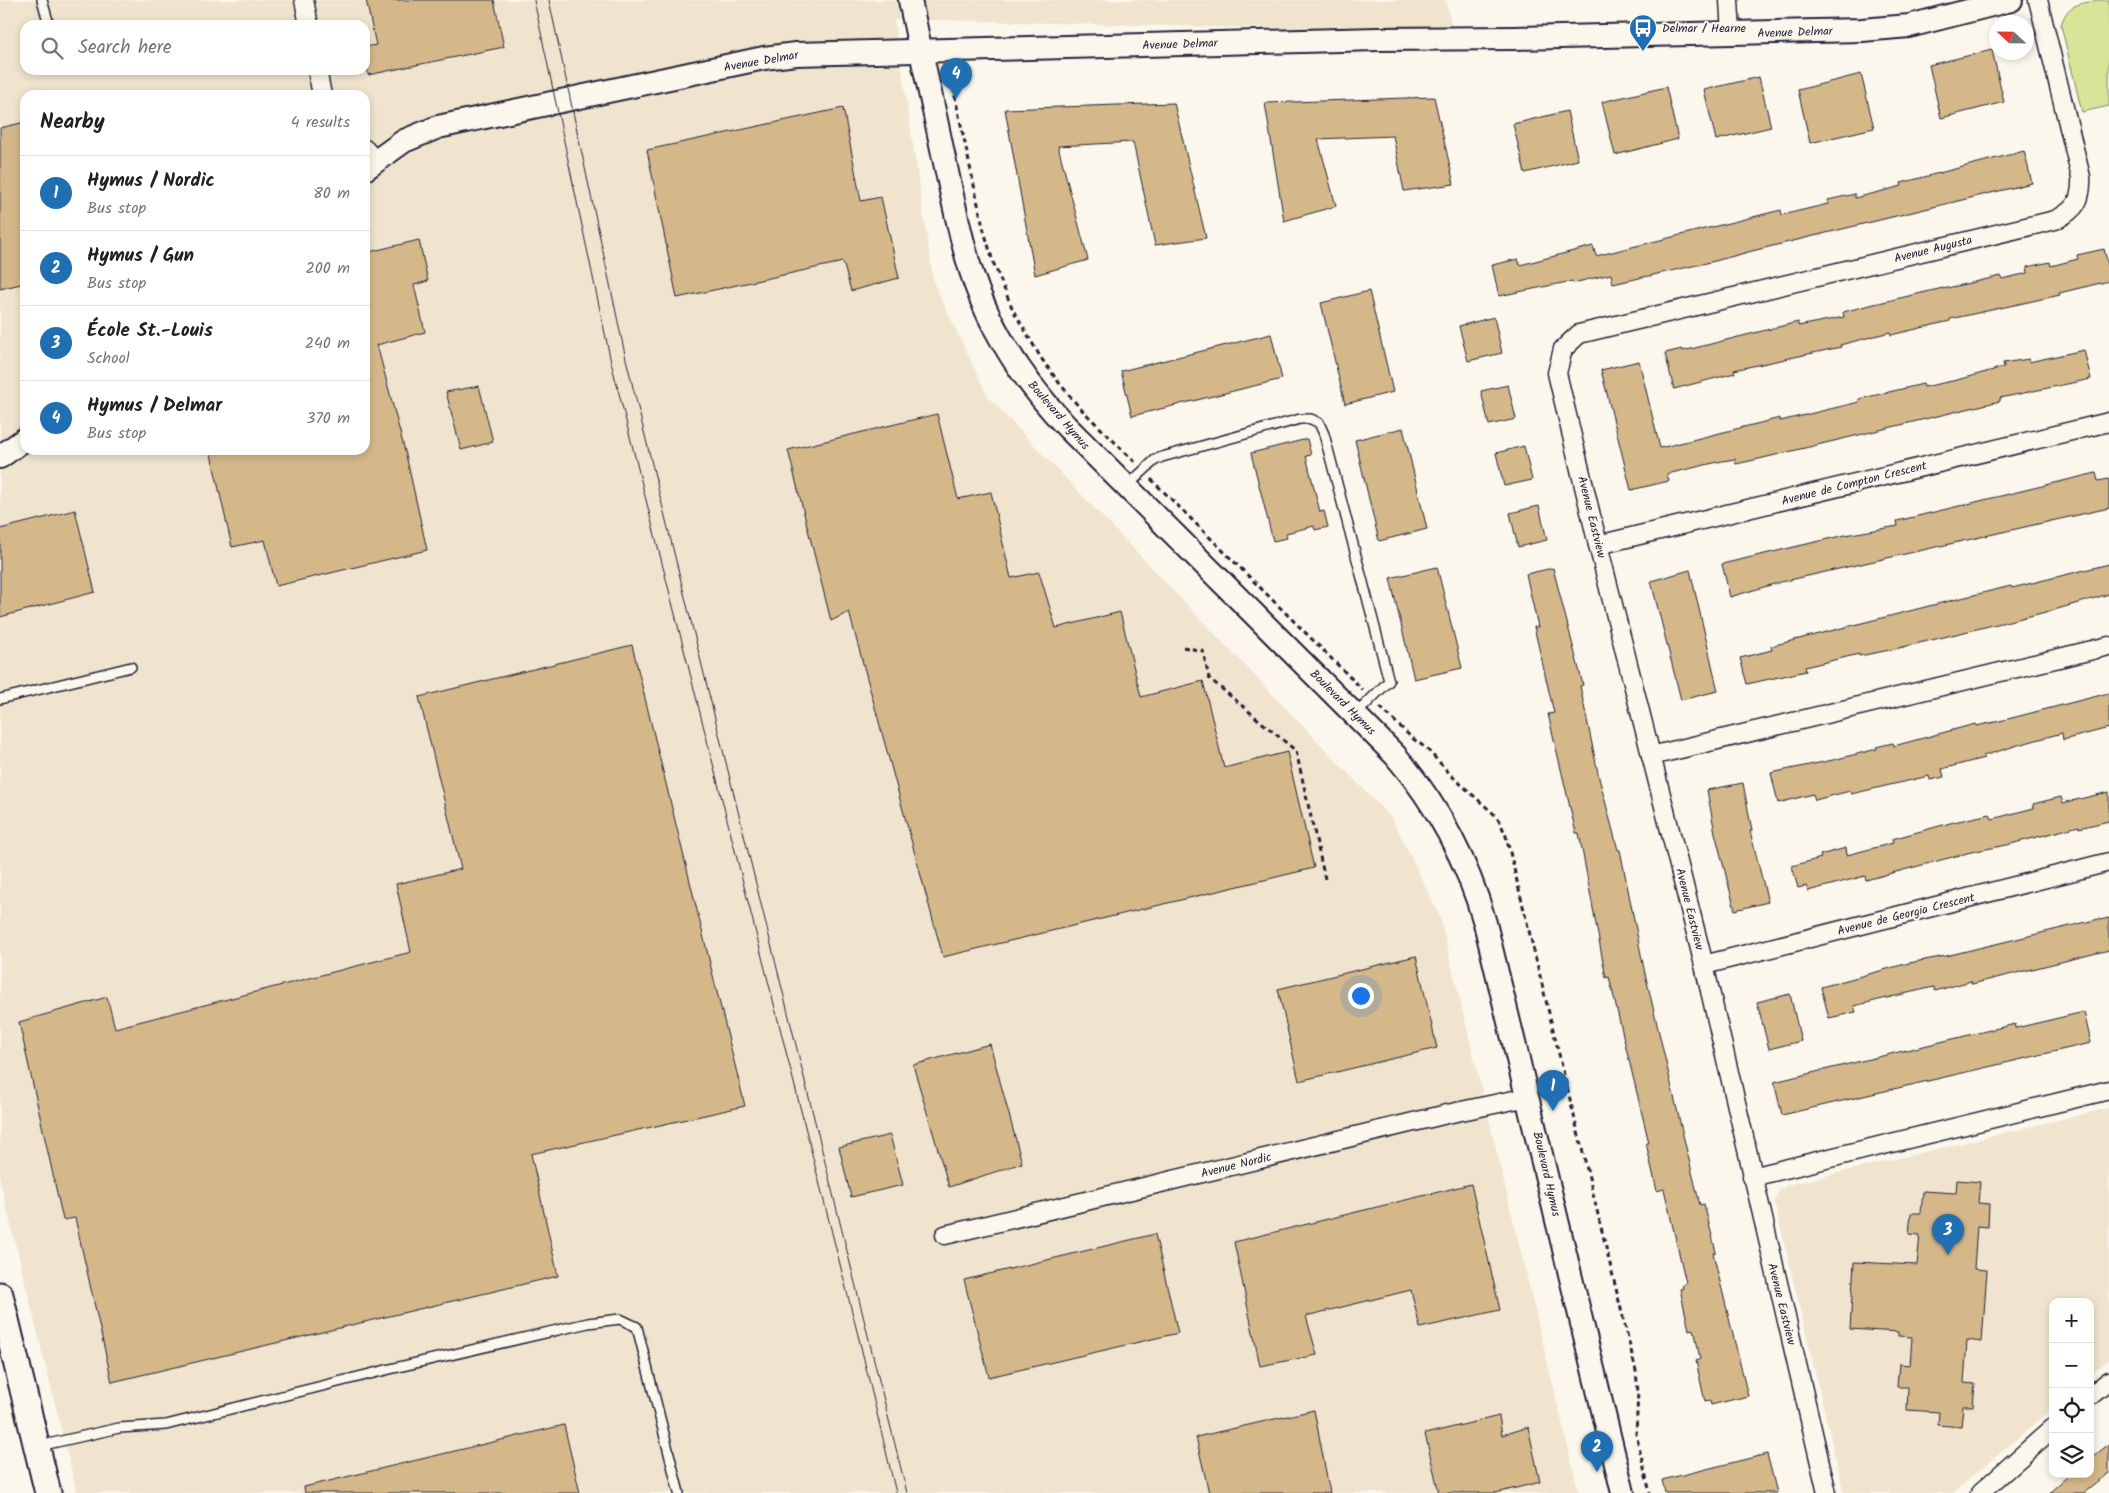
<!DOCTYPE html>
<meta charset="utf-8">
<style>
body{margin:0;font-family:Kalam,sans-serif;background:#f6f6f6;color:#202124}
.controls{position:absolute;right:15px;bottom:15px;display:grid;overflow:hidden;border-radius:10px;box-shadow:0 2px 8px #0003}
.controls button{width:45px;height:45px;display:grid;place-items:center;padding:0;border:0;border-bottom:1px solid #e0e0e0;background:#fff;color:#202124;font:25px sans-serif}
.compass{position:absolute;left:1989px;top:15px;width:45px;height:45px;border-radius:50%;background:#fff;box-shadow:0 2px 8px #0003;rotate:292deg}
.you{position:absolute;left:1360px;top:995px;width:18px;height:18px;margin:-12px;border:4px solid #fff;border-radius:50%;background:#1a73e8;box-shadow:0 0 0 8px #1a73e833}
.badge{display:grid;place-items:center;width:32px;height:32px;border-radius:50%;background:#1f6fb2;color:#fff;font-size:16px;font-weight:700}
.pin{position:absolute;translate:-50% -41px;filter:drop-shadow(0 1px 2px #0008)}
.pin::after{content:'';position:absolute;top:26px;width:18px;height:15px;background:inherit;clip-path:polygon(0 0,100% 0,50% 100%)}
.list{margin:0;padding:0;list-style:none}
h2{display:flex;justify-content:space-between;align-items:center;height:65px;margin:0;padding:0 20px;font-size:21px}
h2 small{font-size:16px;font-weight:400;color:#757577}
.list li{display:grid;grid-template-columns:32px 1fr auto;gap:15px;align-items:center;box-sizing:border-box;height:75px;padding:0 20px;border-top:1px solid #e0e0e0}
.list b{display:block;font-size:19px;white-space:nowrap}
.list p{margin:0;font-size:16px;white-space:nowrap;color:#757577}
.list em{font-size:16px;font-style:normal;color:#757577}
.icon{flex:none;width:28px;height:28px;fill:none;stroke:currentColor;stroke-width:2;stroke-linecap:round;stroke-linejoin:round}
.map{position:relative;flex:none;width:2109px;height:1493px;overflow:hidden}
.search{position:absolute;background:#fff;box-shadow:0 2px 8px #0003;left:20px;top:20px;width:350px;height:55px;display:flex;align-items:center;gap:12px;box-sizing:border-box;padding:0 18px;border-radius:15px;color:#757577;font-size:19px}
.panel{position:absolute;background:#fff;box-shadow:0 2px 8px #0003;left:20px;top:90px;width:350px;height:365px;border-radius:15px}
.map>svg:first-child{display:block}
.built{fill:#f0e4ce;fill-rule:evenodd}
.green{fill:#d8e598;stroke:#7d846a}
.building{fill:#d5b889;stroke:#22223b}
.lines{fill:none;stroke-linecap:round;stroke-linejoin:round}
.service-casing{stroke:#22223b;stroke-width:12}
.minor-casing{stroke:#22223b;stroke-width:21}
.tertiary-casing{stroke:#22223b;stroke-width:26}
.secondary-casing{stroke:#22223b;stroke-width:29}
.path{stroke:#22223b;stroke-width:3;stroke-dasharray:5 4;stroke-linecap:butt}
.service{stroke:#fbf7ec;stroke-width:9}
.minor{stroke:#fbf7ec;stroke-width:18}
.tertiary{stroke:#fbf7ec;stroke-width:22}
.secondary{stroke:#fbf7ec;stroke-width:25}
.tram{stroke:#22223b;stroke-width:1}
.labels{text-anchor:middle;stroke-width:4;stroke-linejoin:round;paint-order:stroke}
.poi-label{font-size:12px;fill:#22223b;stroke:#fbf7ec;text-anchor:start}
.street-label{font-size:12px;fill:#22223b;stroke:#fbf7ec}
</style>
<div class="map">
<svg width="2109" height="1493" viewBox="0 0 2109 1493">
<rect width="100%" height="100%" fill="#fbf7ec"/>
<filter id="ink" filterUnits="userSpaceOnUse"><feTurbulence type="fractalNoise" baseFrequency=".02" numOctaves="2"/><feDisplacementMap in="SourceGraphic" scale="10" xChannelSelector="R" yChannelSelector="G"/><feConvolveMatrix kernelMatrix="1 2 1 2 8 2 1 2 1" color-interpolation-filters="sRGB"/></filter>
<g filter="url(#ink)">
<g class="built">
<path d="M0 0H1446L1453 33 894 19 934 284 988 397 1393 820 1440 917 1579 1493H77L0 1181ZM25 25H365V70H25ZM25 95H365V450H25Z"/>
<path d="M2109 1108V1359L2090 1375V1302H2053V1408L1953 1493H1844L1776 1209 1775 1200 1779 1191 1787 1185Z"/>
</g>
<path class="green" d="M2098 0H2109V106L2082 112 2061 25C2068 3 2077 5 2098 0Z"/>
<g class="building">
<path d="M366 0H494L504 47 368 75 365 47 376 45Z"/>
<path d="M1992 50 2004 102 1941 118 1929 65Z"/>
<path d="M1861 74 1874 128 1810 143 1798 90Z"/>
<path d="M1759 77 1771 127 1716 140 1704 90Z"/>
<path d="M1666 87 1678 139 1615 155 1602 102Z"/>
<path d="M1434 97 1454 184 1404 191 1393 136 1318 139 1336 206 1284 221 1265 103Z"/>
<path d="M1174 103 1206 238 1155 245 1133 142 1058 146 1088 260 1035 275 1005 109Z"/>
<path d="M843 108 861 201 881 197 899 278 851 291 843 262 677 298 647 150Z"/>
<path d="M1567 111 1578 160 1525 173 1513 124Z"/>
<path d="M25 122V283L0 289V128Z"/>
<path d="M2024 151 2032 183 1752 251 1715 261 1613 284 1611 274 1573 283 1572 281 1499 296 1492 265 1518 259 1520 265 1593 246 1596 256 1781 210 1782 215 1828 204V200L1855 194V198L1902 186 1901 183Z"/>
<path d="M419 240 428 281 414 285 425 332 377 345 406 455 427 550 276 586 265 540 232 547 210 450H365V253Z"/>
<path d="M2104 249 2109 269V281L2059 293 2060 295 1950 319V321L1891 335 1890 332 1840 345 1841 347 1734 370 1735 373 1674 389 1665 353 1682 349 1683 351 1798 322V326L1844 317 1843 312 1870 305 1943 288V289L2001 276 2002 279 2028 273 2027 267 2050 262 2051 266 2078 259 2077 255Z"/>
<path d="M1369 291 1393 392 1345 404 1321 303Z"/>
<path d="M1494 317 1502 353 1468 361 1459 326Z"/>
<path d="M1271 334 1282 379 1132 416 1121 371Z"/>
<path d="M2084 350 2091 379 2000 398V401L1759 459 1736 464 1735 459 1722 461 1667 474 1669 481 1631 490 1601 370 1639 361 1660 448 1780 418V421L1797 417 1859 402V399L1923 384 1924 387 1957 380 2004 367 2003 363 2029 359V362Z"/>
<path d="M1508 385 1516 419 1489 425 1481 391Z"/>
<path d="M479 386 493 442 461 450 446 392Z"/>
<path d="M937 414 958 499 991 492 1011 578 1039 572 1056 628 1120 612 1141 697 1203 681 1224 768 1287 752 1314 868 943 957 849 612 831 621 788 450Z"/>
<path d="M1403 428 1427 529 1379 541 1355 440Z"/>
<path d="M1307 439 1311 455 1306 456 1320 512 1324 511 1328 527 1315 530 1314 526 1286 533 1287 538 1273 541 1251 453Z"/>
<path d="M1524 446 1532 480 1504 486 1496 453Z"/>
<path d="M2096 473 2098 481 2109 479V508L1781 582 1730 597 1722 564 1845 535 1898 526 1897 521Z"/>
<path d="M1539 506 1547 540 1518 547 1510 513Z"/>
<path d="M75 510 95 592 0 617V529Z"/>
<path d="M2109 564V594L2054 610 1895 649 1859 656V654L1805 667 1806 671 1747 684 1740 658 1772 650 1771 646 1949 601 2011 586 2012 588Z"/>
<path d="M1437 567 1462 668 1414 679 1390 578Z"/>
<path d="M1553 568 1583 685 1580 686 1599 778 1618 850H1620L1644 969 1683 1135 1700 1205 1704 1204 1716 1252 1713 1253 1748 1396 1711 1405 1710 1401 1705 1402 1696 1361 1700 1359 1695 1333H1694L1693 1329 1689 1330 1680 1289 1683 1288 1682 1285 1686 1283 1664 1189 1657 1191 1646 1143H1649L1609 977 1606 978 1579 833H1576L1548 714 1554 713 1534 627H1538L1526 574Z"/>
<path d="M1690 570 1718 691 1681 700 1651 581Z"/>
<path d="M632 645 745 1106 531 1154 558 1276 112 1382 75 1218 63 1220 19 1022 107 997 115 1028 411 952 396 884 461 869 419 697Z"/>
<path d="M2109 693V728L2063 740 2062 733 2018 745 1983 756 1984 758 1942 769 1944 777 1930 780 1929 776 1851 794 1850 791 1815 800 1813 794 1778 803 1771 773 1833 760 1877 749 1876 747 1893 743 1894 746 1975 724 1976 726 2000 721Z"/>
<path d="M1743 783 1752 831H1750L1768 902 1735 910 1715 833 1707 790Z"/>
<path d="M2109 792V821L2079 828V826L2007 845 1971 852 1866 880 1865 876 1808 891 1806 886 1798 888 1792 866 1821 858 1820 855 1846 848 1847 855 1893 843 1892 839 1954 822 1990 814 1992 819 2034 808 2033 804 2061 797 2063 803Z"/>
<path d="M2109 918V950L1972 984 1971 981 1935 991 1934 987 1899 995 1854 1006 1856 1012 1829 1018 1821 987 1909 963 1946 956 2099 919 2100 920Z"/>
<path d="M1416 956 1437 1048 1299 1081 1278 989Z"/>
<path d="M1790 994 1801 1041 1769 1049 1757 1002Z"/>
<path d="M2084 1012 2091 1043 1782 1115 1774 1082 2015 1024 2016 1028Z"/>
<path d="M990 1044 1022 1163 949 1187 913 1065Z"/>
<path d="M890 1135 903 1185 851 1197 839 1147Z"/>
<path d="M1957 1180 1980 1182 1978 1203 1989 1204 1988 1227 1977 1226 1974 1269 1987 1270 1982 1342 1967 1340 1964 1383 1975 1384 1973 1406H1963L1961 1427 1938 1425 1939 1412 1907 1410 1908 1387H1897L1899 1364 1910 1365 1912 1337 1898 1336V1332L1850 1329 1854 1262 1917 1265 1920 1235 1909 1234 1911 1213H1921L1923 1191 1956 1193Z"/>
<path d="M1471 1184 1500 1310 1420 1328 1411 1290 1306 1316 1317 1355 1260 1366 1234 1242Z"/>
<path d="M1155 1234 1178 1333 989 1377 964 1280Z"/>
<path d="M1314 1410 1330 1493H1209L1196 1437Z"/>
<path d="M1499 1416 1502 1435 1528 1427 1540 1482 1496 1493H1439L1425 1434Z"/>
<path d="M564 1425 580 1493H305L304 1487Z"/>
<path d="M2109 1444V1473L2084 1493H2049L2070 1474H2090V1459Z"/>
<path d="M1767 1454 1777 1493H1665L1662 1480Z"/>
</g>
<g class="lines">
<g class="service-casing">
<g id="service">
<path d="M42 0 48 21"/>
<path d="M1126 487 1155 460 1162 457 1300 419H1311L1319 423 1324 434 1389 681 1356 714"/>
<path d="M0 699 131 667"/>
<path d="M39 1446 119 1428 166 1425 390 1369 588 1323 620 1319 637 1327 679 1493"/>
</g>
</g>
<g class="minor-casing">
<g id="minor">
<path d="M304 0 309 25"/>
<path d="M1729 0 1731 34"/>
<path d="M317 70 322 95"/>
<path d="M365 149 375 161"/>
<path d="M1598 545 2109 422"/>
<path d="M1651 756 2109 646"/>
<path d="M1704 965 2109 862"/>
<path d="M1752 1177 2109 1090"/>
<path d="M945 1235 1447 1114 1528 1097"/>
<path d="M2090 1396 2109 1381"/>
<path d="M1827 1493 1704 965 1598 545 1557 373 1563 349 1579 334 2055 220C2076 210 2082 200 2081 177L2038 0"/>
<path d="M1980 1493 2053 1428"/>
</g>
</g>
<g class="tertiary-casing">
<g id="tertiary">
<path d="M910 0C920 50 932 99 942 149 951 189 958 229 970 268 988 327 1024 381 1066 426L1395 755C1438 805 1467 860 1485 923L1623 1493"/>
<path d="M365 169 404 141 438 127 764 58 796 54 1378 39 1515 38 1862 30 1909 26 2011 0"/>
<path d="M0 457 25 439"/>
</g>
</g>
<g class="secondary-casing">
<path id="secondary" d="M0 1295 48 1493"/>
</g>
<g class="path">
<path d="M949 69 983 227 993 262 1013 310 1041 358 1060 384 1080 408 1135 462"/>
<path d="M1151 479 1363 690"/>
<path d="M1183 647 1203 651 1209 678 1296 751 1325 879"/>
<path d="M1380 707 1412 738 1426 748 1453 777 1494 814 1500 822 1506 836 1636 1371 1638 1392 1636 1434 1650 1493"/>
</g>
<use href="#service" class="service"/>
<use href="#minor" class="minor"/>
<use href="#tertiary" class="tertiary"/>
<use href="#secondary" class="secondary"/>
<g class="tram">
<path d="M534 0 611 362 862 1351 896 1493"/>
<path d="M549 0 626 359 907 1493"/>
</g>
</g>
</g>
<defs>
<g id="bus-pin" transform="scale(1.4375)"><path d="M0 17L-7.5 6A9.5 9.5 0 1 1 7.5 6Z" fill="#1f6fb2" stroke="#fbf7ec"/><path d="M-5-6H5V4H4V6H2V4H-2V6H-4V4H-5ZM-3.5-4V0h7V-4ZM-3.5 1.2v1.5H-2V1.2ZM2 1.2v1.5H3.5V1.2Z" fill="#fff"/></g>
</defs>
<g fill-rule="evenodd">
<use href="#bus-pin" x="1643" y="28"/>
</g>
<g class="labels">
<g class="poi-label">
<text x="1662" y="32">Delmar / Hearne</text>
</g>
<g class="street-label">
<text transform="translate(1795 32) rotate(-2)" y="4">Avenue Delmar</text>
<text transform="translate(1180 44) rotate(-2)" y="4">Avenue Delmar</text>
<text transform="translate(761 61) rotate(-10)" y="4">Avenue Delmar</text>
<text transform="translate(1933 249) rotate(-14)" y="4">Avenue Augusta</text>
<text transform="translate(1059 415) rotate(49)" y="4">Boulevard Hymus</text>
<text transform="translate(1854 483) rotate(-14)" y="4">Avenue de Compton Crescent</text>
<text transform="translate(1592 517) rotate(76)" y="4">Avenue Eastview</text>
<text transform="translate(1343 702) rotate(45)" y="4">Boulevard Hymus</text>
<text transform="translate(1690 909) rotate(76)" y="4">Avenue Eastview</text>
<text transform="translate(1906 914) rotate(-14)" y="4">Avenue de Georgia Crescent</text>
<text transform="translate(1236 1165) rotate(-14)" y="4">Avenue Nordic</text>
<text transform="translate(1547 1174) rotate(77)" y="4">Boulevard Hymus</text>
<text transform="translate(1782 1304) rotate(76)" y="4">Avenue Eastview</text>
</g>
</g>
</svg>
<div class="controls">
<button>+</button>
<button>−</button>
<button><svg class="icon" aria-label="locate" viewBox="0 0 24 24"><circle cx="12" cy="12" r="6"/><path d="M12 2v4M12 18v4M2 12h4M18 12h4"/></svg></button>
<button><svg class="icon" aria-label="layers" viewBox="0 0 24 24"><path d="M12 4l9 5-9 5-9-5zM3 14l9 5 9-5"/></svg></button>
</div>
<svg class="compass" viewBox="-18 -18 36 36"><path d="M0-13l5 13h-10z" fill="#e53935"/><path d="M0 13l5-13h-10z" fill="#757577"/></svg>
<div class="you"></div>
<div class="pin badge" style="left:1553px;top:1111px">1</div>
<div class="pin badge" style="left:1597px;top:1472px">2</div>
<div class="pin badge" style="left:1948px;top:1255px">3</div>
<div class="pin badge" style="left:956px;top:99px">4</div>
<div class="search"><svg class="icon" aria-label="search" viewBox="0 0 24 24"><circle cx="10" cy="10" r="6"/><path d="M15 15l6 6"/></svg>Search here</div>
<section class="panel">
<h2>Nearby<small>4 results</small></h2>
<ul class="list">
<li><span class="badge">1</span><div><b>Hymus / Nordic</b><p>Bus stop</p></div><em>80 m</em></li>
<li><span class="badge">2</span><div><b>Hymus / Gun</b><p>Bus stop</p></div><em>200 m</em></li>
<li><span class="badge">3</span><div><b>École St.-Louis</b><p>School</p></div><em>240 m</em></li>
<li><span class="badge">4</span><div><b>Hymus / Delmar</b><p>Bus stop</p></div><em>370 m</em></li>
</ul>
</section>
</div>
